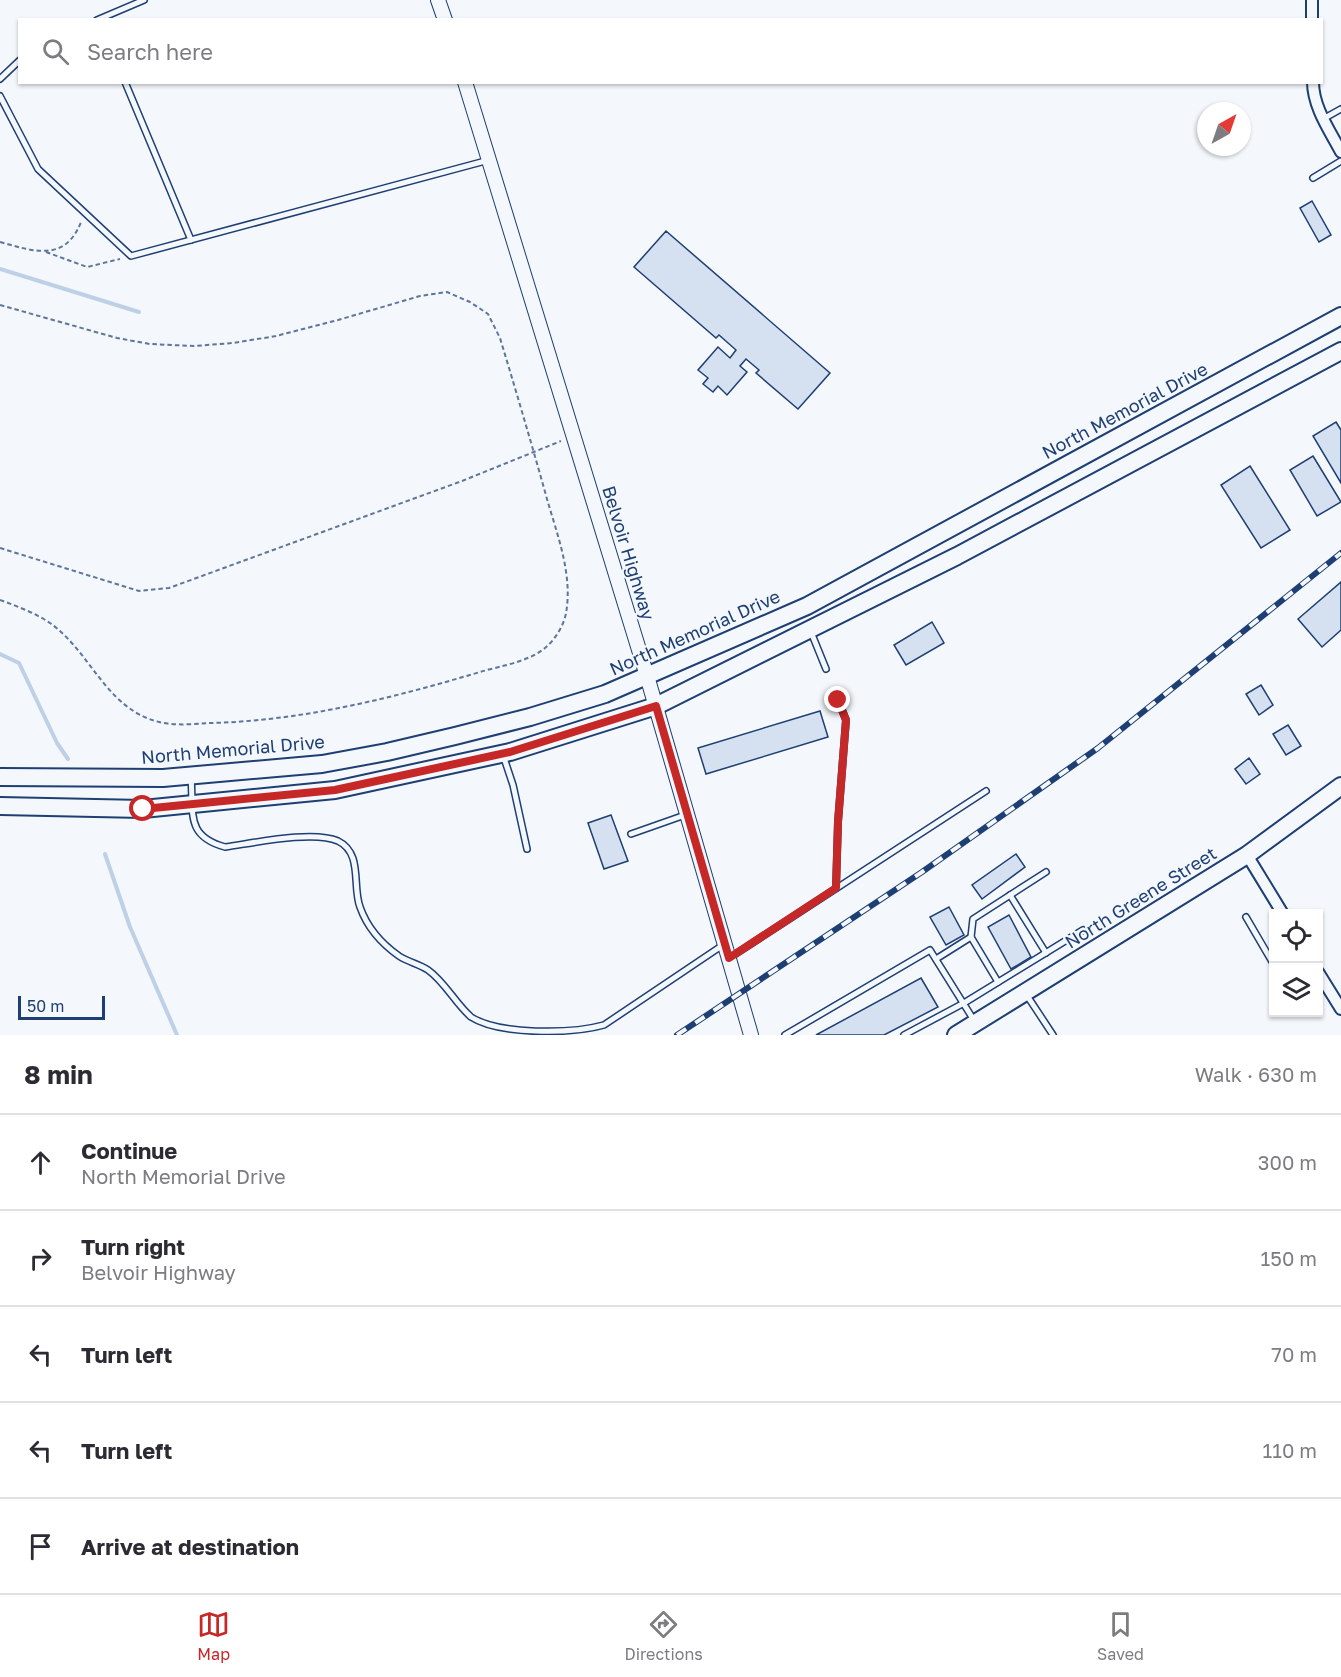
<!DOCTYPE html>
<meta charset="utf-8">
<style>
body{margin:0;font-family:"Golos Text",sans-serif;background:#f2f2f3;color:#2b2b33}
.controls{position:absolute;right:18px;bottom:18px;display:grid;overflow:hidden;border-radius:0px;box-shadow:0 2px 4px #0004}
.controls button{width:54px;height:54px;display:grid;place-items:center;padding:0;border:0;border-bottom:2px solid #e1e1e2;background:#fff;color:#2b2b33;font:30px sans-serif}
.compass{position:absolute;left:1197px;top:102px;width:54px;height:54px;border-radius:50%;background:#fff;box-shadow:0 2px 4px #0004;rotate:40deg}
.scale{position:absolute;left:18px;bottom:15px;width:87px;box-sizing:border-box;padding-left:6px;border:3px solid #1d3f73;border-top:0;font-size:16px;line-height:21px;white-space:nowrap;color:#1d3f73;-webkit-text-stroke:4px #f4f7fb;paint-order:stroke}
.stop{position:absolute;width:18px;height:18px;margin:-14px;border:4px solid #c62828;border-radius:50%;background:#fff}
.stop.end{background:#c62828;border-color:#fff;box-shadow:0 2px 6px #0008}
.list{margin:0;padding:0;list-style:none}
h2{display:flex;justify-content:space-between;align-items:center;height:78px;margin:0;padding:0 24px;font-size:26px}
h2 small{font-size:20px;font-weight:400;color:#7c7c81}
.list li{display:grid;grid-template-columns:39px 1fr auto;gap:18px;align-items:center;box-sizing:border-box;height:96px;padding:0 24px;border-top:2px solid #e1e1e2}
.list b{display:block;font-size:22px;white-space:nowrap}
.list p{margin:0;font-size:20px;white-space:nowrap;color:#7c7c81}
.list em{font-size:20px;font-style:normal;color:#7c7c81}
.icon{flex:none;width:33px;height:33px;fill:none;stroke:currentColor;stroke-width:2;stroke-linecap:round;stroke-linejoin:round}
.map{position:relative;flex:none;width:1341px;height:1035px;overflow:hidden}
.search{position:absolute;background:#fff;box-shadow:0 2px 4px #0004;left:18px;right:18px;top:18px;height:66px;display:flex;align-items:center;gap:15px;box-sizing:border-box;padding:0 21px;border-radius:0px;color:#7c7c81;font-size:22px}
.sheet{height:558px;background:#fff}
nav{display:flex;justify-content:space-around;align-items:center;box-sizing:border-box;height:84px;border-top:2px solid #e1e1e2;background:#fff;font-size:16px;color:#7c7c81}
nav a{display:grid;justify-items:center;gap:3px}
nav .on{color:#c62828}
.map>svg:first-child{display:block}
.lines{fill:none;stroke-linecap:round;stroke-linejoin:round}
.stream{stroke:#bed0e5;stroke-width:4}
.building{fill:#d5e0f0;stroke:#1d3f73;stroke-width:1.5}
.service-casing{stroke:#1d3f73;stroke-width:8}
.minor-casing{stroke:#1d3f73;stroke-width:14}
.tertiary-casing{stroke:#1d3f73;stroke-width:16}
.primary-casing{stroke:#1d3f73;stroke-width:20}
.path{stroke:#5e769c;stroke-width:2;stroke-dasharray:4.5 3;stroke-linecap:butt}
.service{stroke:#f4f7fb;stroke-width:5}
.minor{stroke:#f4f7fb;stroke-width:10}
.tertiary{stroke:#f4f7fb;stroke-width:14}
.primary{stroke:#f4f7fb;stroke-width:16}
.rail-casing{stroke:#1d3f73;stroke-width:6}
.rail{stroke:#f4f7fb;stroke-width:4;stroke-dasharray:11;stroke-linecap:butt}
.route{stroke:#c62828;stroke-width:8}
.labels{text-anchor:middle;stroke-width:4.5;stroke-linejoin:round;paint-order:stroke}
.street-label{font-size:18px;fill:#1d3f73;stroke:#f4f7fb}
</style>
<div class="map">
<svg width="1341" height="1035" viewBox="0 0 1341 1035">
<rect width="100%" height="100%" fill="#f4f7fb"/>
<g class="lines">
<g class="stream">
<path d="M0 269 139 312"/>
<path d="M0 654 19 663 57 743 68 759"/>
<path d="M105 854 130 927 177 1035"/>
</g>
</g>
<g class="building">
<path d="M1312 201 1331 235 1319 242 1300 208Z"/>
<path d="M666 231 830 373 798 409 756 373 759 370 746 359 740 366 747 372 727 395 718 386 713 392 703 384 708 378 698 370 718 347 730 358 736 350 719 335 716 338 634 267Z"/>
<path d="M1336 422 1341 430V483L1313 436Z"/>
<path d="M1313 456 1341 502 1317 516 1290 470Z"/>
<path d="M1250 466 1290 530 1261 548 1221 485Z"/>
<path d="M1341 582V630L1322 647 1298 619Z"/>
<path d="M932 622 944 643 906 665 894 645Z"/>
<path d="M1261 685 1273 705 1259 715 1246 694Z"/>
<path d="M820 711 828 737 706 774 698 748Z"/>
<path d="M1288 725 1301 746 1286 755 1273 734Z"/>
<path d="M1249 758 1260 774 1246 784 1235 769Z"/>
<path d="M611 815 628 861 604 869 588 823Z"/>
<path d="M1016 854 1025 867 982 899 972 885Z"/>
<path d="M949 907 964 935 946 945 930 917Z"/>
<path d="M1009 915 1031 957 1011 969 988 927Z"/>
<path d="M921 978 938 1007 884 1035H816Z"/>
</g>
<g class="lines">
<g class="service-casing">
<g id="service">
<path d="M97 20 144 0"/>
<path d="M0 79 20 60"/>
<path d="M125 82 191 240"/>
<path d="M0 96 38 169 131 256 489 160"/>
<path d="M1323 119 1341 109"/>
<path d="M1313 178 1341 161"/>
<path d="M811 632 826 669"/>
<path d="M503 755 513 785 527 849"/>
<path d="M191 778C194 813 185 836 225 847 254 843 313 830 338 841 363 853 352 886 360 907 367 927 382 944 399 956 408 962 419 964 428 970 445 982 455 1003 471 1017 499 1035 571 1034 604 1025L723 945"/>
<path d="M631 834 685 815"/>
<path d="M836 888 838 822 846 720 838 700"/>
<path d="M1010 895 1046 953"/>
<path d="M1246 917 1274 965"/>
<path d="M731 957 986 791"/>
<path d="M936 959 971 937"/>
<path d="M998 982 971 937 973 919 1046 872"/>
<path d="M1026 994 1053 1035"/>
<path d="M785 1035 930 950 975 1022"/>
<path d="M904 1035 964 1003 1083 930"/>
</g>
</g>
<g class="minor-casing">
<g id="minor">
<path d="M1312 0V20"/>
<path d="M1313 82C1313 107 1330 131 1341 152"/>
<path d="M1247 855 1283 914"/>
<path d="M1318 972 1341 1009"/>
</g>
</g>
<g class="tertiary-casing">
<g id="tertiary">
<path d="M438 0 445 20"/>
<path d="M465 82 647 676 751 1035"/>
</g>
</g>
<g class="primary-casing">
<g id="primary">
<path d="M0 777 163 778 322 764 387 752 455 736 530 717 605 694 807 606 1341 316"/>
<path d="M0 806 143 809 335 790 510 752 656 706 957 556 1341 351"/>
<path d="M956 1035 1247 855 1341 786"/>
</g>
</g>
<g class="path">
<path d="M0 242C33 251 65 263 81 222"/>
<path d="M46 252 87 267 120 259"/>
<path d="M0 305 117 338 150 344 194 346 233 343 276 336 338 320 420 296 447 292 470 302 488 314 500 338C516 391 532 445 547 499 557 534 573 575 566 613 564 625 555 640 545 648 528 662 500 666 480 672 393 698 301 721 210 723 194 724 175 726 159 722 106 709 91 652 50 623 35 613 17 606 0 600"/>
<path d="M0 548 139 591 169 588 462 481 561 441"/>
</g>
<use href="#service" class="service"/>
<use href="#minor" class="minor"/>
<use href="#tertiary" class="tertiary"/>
<use href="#primary" class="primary"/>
<g class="rail-casing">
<path id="rail" d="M677 1035 922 872 1098 748 1341 553"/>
</g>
<use href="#rail" class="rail"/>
</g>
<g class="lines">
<path class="route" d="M143 809 335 790 510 752 656 706 729 958 836 888 838 822 846 720 838 700"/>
</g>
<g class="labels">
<g class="street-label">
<text transform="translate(1125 411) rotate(-28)" y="6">North Memorial Drive</text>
<text transform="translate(628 553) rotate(73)" y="6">Belvoir Highway</text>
<text transform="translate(695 633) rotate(-24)" y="6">North Memorial Drive</text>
<text transform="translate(233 750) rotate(-5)" y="6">North Memorial Drive</text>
<text transform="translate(1141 898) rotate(-32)" y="6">North Greene Street</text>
</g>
</g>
</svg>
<div class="controls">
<button><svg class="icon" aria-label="locate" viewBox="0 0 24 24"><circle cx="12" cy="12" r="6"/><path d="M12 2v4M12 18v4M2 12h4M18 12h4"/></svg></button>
<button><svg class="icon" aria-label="layers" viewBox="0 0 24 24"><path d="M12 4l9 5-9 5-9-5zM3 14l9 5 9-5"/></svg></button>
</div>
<svg class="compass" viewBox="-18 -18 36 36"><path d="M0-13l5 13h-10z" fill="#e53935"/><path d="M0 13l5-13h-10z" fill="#7c7c81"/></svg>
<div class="scale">50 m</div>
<div class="stop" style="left:143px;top:809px"></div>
<div class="stop end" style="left:838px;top:700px"></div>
<div class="search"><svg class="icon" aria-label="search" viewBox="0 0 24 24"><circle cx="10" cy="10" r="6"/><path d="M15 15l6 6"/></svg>Search here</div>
</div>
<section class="sheet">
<h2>8 min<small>Walk · 630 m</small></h2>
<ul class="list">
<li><svg class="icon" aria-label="ahead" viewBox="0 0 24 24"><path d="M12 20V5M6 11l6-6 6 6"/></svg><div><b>Continue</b><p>North Memorial Drive</p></div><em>300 m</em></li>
<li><svg class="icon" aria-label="right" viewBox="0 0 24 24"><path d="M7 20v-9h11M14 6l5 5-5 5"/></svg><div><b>Turn right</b><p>Belvoir Highway</p></div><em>150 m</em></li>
<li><svg class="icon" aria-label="left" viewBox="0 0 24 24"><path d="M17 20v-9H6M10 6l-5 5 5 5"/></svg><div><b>Turn left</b></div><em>70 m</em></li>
<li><svg class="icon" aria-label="left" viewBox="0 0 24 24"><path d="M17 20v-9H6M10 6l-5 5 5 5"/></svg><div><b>Turn left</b></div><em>110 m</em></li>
<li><svg class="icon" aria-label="arrive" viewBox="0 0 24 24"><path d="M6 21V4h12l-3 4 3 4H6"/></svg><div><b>Arrive at destination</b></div></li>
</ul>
</section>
<nav>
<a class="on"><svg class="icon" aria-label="map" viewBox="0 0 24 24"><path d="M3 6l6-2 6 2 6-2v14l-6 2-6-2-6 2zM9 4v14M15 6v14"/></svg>Map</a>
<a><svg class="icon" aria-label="directions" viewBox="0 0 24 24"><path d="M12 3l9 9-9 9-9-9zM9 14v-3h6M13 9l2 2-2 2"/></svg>Directions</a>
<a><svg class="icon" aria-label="saved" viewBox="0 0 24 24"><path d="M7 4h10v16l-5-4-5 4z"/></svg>Saved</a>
</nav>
